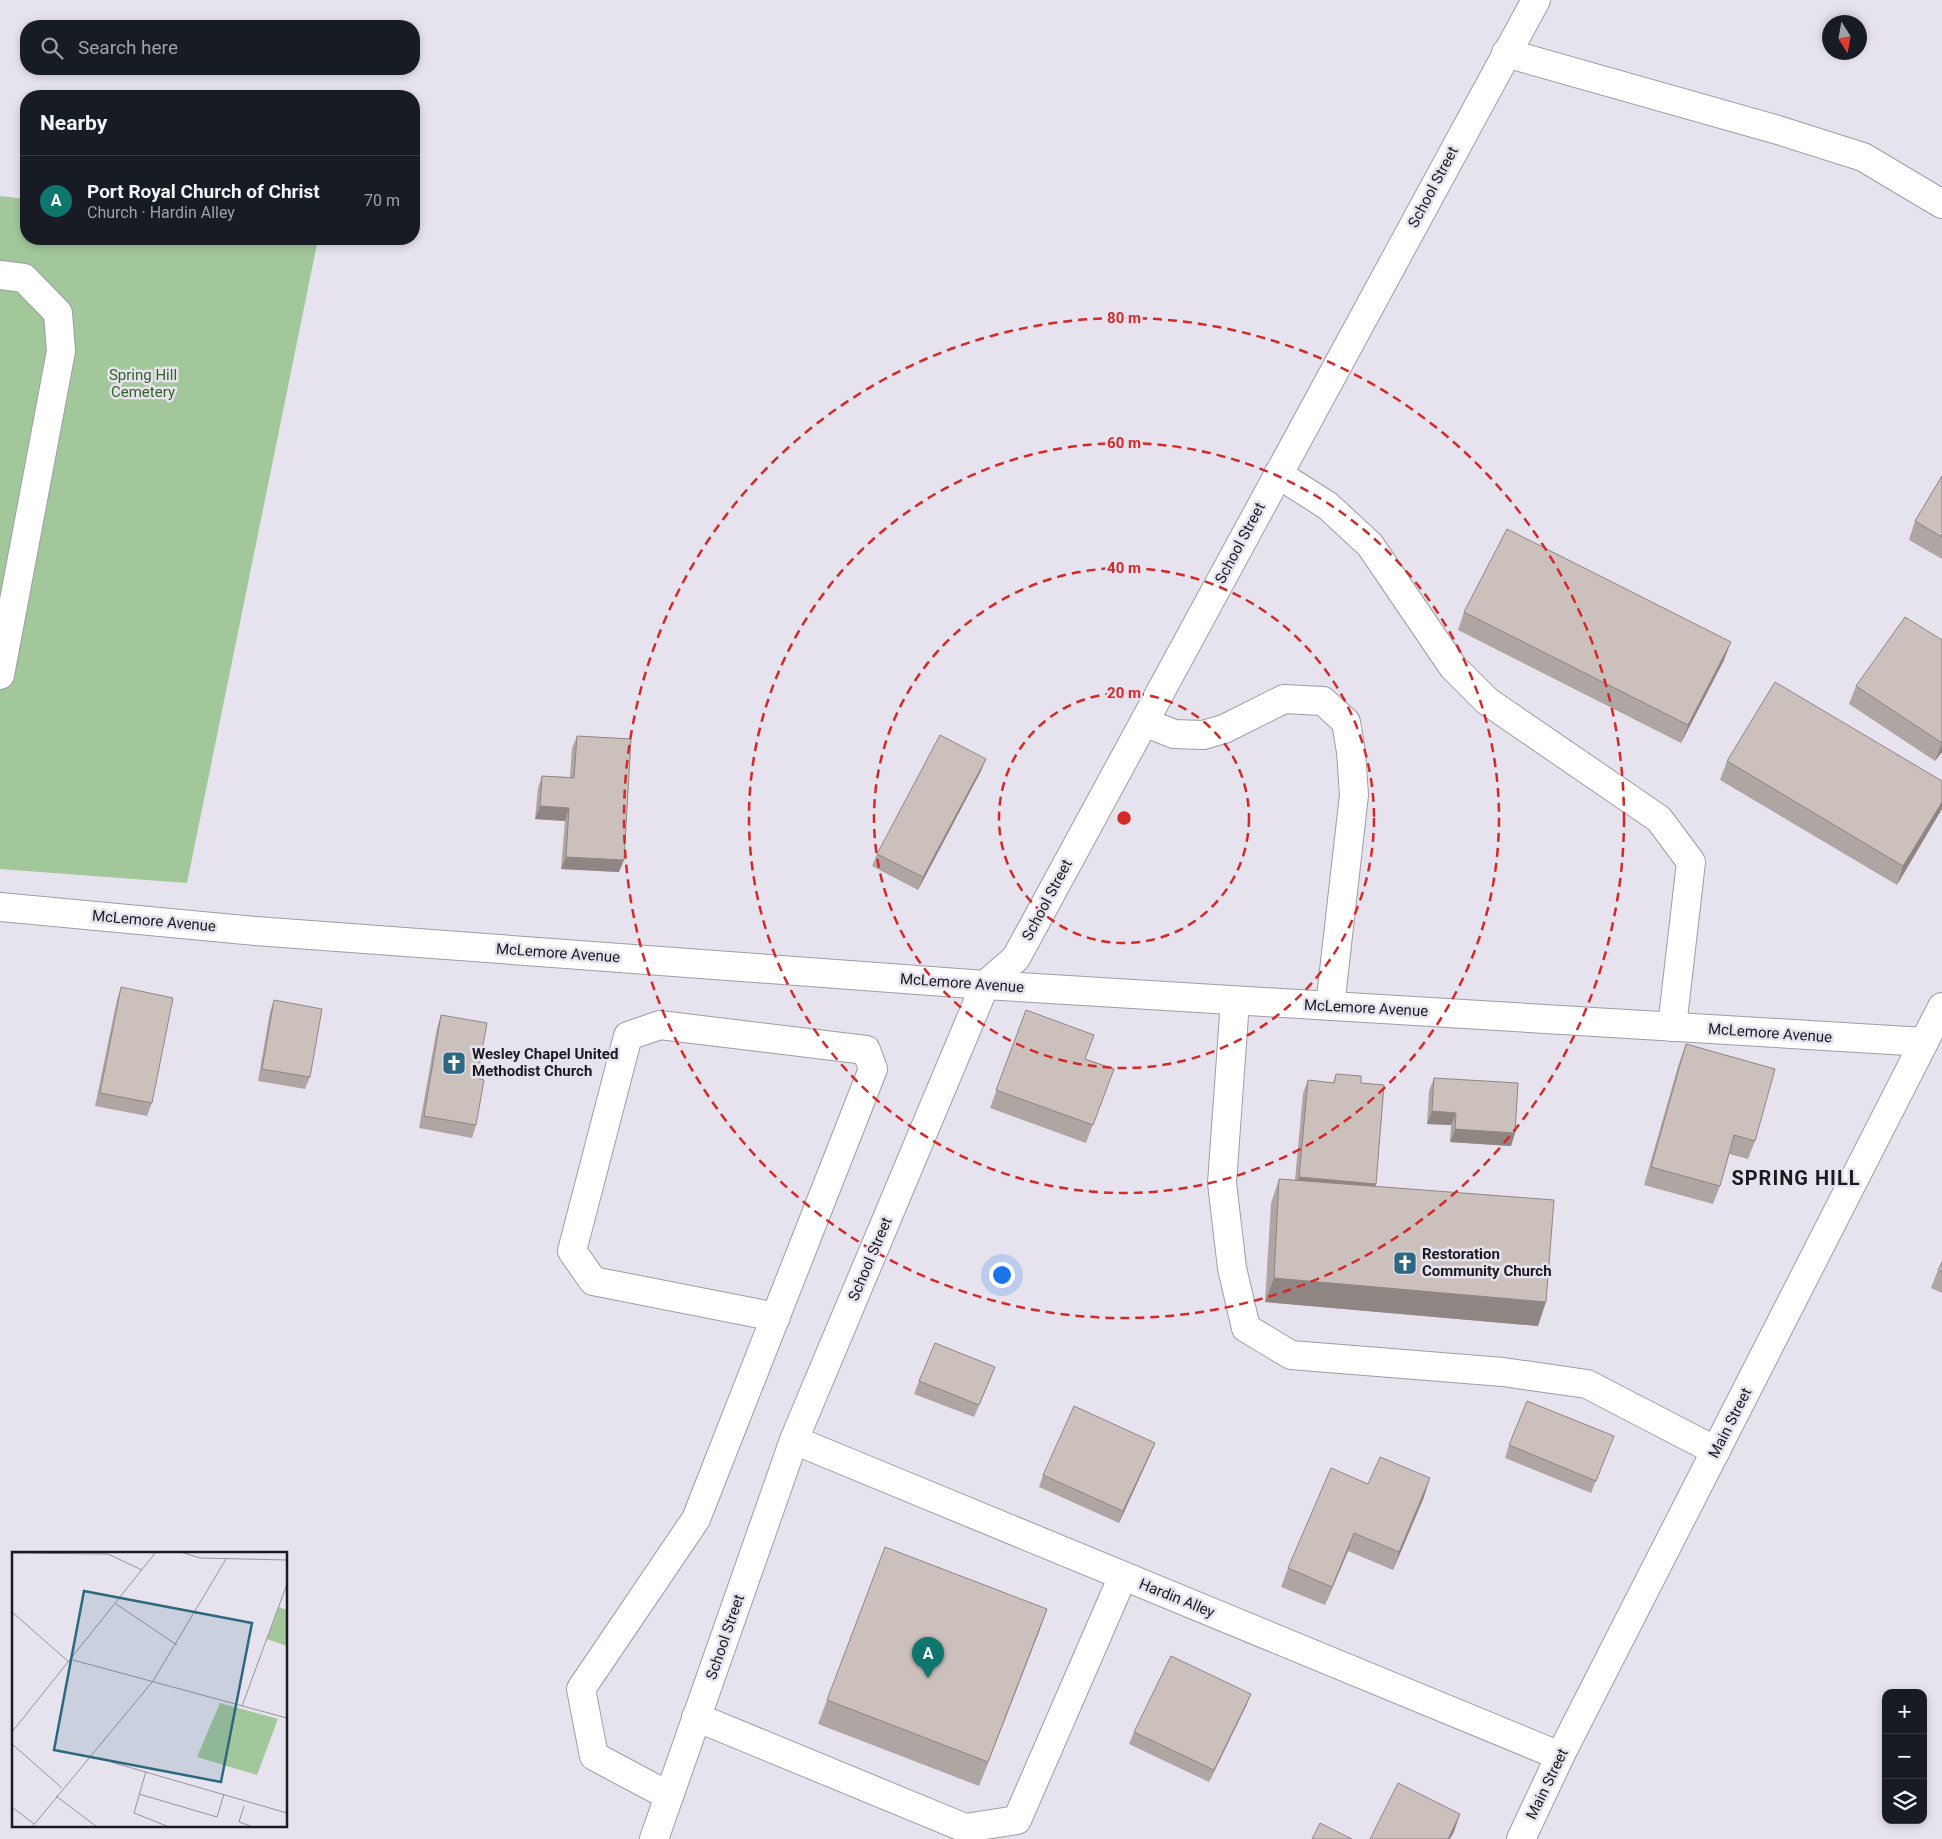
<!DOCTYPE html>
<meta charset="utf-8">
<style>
body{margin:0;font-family:Roboto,sans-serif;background:#242831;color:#f1f3f6}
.controls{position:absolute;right:15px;bottom:15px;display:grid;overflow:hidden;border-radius:10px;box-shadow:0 2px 8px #0003}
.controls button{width:45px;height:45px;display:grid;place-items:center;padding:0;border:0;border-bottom:1px solid #363941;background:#171b24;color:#f1f3f6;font:25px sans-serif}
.compass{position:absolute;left:1822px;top:15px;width:45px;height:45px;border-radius:50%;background:#171b24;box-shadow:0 2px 8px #0003;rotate:169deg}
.you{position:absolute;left:1001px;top:1274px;width:18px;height:18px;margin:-12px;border:4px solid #fff;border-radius:50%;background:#1a73e8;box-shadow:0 0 0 8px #1a73e833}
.badge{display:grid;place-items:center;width:32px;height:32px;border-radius:50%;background:#0f766e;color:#fff;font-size:16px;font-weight:700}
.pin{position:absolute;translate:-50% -41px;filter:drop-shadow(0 1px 2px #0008)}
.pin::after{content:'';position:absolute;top:26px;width:18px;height:15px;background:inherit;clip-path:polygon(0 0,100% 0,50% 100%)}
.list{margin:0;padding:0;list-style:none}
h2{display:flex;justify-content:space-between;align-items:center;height:65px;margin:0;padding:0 20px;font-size:21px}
h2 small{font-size:16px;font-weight:400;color:#9ea1a6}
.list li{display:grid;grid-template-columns:32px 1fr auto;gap:15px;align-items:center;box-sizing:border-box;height:90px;padding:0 20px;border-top:1px solid #363941}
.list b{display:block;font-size:19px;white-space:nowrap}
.list p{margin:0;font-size:16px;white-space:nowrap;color:#9ea1a6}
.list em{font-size:16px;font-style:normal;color:#9ea1a6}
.icon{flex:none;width:28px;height:28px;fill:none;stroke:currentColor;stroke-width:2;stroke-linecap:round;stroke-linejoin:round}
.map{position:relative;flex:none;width:1942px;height:1839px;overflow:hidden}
.search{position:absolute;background:#171b24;box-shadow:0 2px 8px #0003;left:20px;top:20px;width:400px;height:55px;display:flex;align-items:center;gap:12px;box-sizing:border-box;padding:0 18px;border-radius:20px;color:#9ea1a6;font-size:19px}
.panel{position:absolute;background:#171b24;box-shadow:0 2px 8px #0003;left:20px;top:90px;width:400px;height:155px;border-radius:20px}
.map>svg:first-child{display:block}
.green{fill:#a2c79a}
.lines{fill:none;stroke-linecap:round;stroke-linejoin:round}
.minor-casing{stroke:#9f9ca6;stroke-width:30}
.major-casing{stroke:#9f9ca6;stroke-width:30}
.minor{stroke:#fff;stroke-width:28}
.major{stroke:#fff;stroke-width:28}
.wall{fill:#afa5a2}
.shaded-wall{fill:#8f8684}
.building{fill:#ccc0bc;stroke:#8f8684}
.ring{fill:none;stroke:#d62828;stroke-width:2.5;stroke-dasharray:9 6}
.labels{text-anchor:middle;stroke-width:5;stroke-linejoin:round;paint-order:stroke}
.street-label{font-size:15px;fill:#1b1a1e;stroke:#e6e3ee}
.park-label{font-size:15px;fill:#326327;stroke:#e6e3ee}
.poi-label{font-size:15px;font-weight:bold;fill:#1b1a1e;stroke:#e6e3ee;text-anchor:start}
.district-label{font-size:20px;font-weight:bold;letter-spacing:1px;fill:#1b1a1e;stroke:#e6e3ee}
.inset-road{fill:none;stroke:#95939b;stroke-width:1}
.view{fill:#2d6880;fill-opacity:0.15;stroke:#2d6880;stroke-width:2.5}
.inset-edge{fill:none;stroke:#1b1a1e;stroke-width:2.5}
.centre{fill:#d62828;stroke:#e6e3ee;stroke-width:2.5}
.ring-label{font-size:15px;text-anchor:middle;font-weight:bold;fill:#d62828;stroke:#e6e3ee;stroke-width:5;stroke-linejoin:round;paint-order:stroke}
</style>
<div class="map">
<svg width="1942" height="1839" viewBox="0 0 1942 1839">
<rect width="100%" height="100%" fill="#e6e3ee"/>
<path class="green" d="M0 196 26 199V239H318L187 883 0 869Z"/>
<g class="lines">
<g class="minor-casing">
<g id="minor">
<path d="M1506 53 1778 130 1863 157 1942 204"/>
<path d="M0 275 24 278 58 313 61 351 0 675"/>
<path d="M1278 474 1328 506 1370 545 1453 667 1487 701 1659 819 1691 862 1672 1027"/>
<path d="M1144 722 1174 734 1203 735 1224 729 1284 699 1323 701 1346 722 1351 752 1354 795 1330 1006"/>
<path d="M0 907 256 931 985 985 1924 1042"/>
<path d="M1235 1001 1222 1183 1232 1268 1246 1328 1291 1355 1503 1372 1587 1384 1716 1451"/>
<path d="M794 1440 1560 1756"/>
<path d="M696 1717 965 1828 1017 1820 1123 1576"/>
<path d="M669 1796 594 1756 581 1689 696 1519 873 1069 866 1050 660 1025 628 1036 572 1251 593 1281 776 1317"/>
<path d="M654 1839 794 1440 985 985 1016 958 1536 0"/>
</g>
</g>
<g class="major-casing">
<path id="major" d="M1521 1839 1560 1756 1942 1007"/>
</g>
<use href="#minor" class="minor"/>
<use href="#major" class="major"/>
</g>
<g class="wall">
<path d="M1942 476V559L1909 540 1915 521Z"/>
<path d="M1464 612 1724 660 1681 743 1458 630Z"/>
<path d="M1942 640V752L1935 761 1849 704 1856 686Z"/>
<path d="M577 736 619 872 561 869 565 821 535 819 538 788 542 776 570 777 572 748Z"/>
<path d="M1727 761 1942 781 1897 885 1720 780Z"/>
<path d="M981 771 918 890 872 866 877 854Z"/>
<path d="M121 987 152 1103 147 1116 95 1106 117 1000Z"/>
<path d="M274 1000 310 1077 305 1089 258 1081 270 1012Z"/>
<path d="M1026 1010 1085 1059 1114 1069 1086 1143 990 1108Z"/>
<path d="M441 1015 477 1078 476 1125 472 1138 419 1128 437 1028Z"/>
<path d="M1686 1044 1755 1141 1748 1159 1729 1154 1720 1186 1713 1204 1644 1185 1679 1063Z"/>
<path d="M1336 1074 1361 1083 1376 1184 1375 1186 1538 1326 1265 1302 1271 1203 1279 1179 1295 1180 1303 1093 1308 1080 1333 1083Z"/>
<path d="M1434 1078 1515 1133 1511 1146 1450 1142 1451 1125 1427 1124 1429 1091Z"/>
<path d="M1942 1262V1293L1931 1288 1938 1270Z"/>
<path d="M995 1367 974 1417 914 1394 919 1381Z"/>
<path d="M1155 1443 1150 1455 1119 1523 1039 1487 1043 1475Z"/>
<path d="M1509 1445 1609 1449 1591 1493 1505 1458Z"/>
<path d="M1368 1484 1424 1497 1393 1570 1348 1551 1325 1605 1281 1587 1288 1568Z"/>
<path d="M1047 1609 979 1786 818 1724 827 1700Z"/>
<path d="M1251 1694 1246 1706 1209 1782 1129 1744 1134 1732Z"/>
</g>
<g class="shaded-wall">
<path d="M1731 642 1724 660 1681 743 1688 725Z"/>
<path d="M1942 743V752L1935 761Z"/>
<path d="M986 759 981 771 918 890 923 877Z"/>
<path d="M1942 802V809L1897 885 1903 866Z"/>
<path d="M540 806 569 808 565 821 535 819Z"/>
<path d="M566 857 624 860 619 872 561 869Z"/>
<path d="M1432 1111 1456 1113 1451 1125 1427 1124Z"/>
<path d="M1455 1129 1515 1133 1511 1146 1450 1142Z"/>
<path d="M1299 1177 1376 1184 1371 1197 1294 1190Z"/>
<path d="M1274 1278 1546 1302 1538 1326 1265 1302Z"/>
<path d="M995 1367 990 1380 974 1417 979 1405Z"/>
<path d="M1155 1443 1150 1455 1119 1523 1123 1511Z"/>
<path d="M1430 1478 1424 1497 1393 1570 1399 1552Z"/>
<path d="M1354 1533 1348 1551 1325 1605 1332 1587Z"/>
<path d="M1047 1609 1039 1632 979 1786 988 1762Z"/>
<path d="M1251 1694 1246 1706 1209 1782 1214 1770Z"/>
<path d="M1460 1814 1454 1832 1450 1839H1448Z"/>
</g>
<g class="building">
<path d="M1942 476V537L1915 521Z"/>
<path d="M1507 529 1731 642 1688 725 1464 612Z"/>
<path d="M1905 617 1942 640V743L1856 686Z"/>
<path d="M1775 682 1942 781V802L1903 866 1727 761Z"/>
<path d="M940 735 986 759 923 877 877 854Z"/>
<path d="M577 736 631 739 624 860 566 857 569 808 540 806 542 776 574 778Z"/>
<path d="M121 987 173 998 152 1103 100 1093Z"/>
<path d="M274 1000 322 1009 310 1077 262 1069Z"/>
<path d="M1026 1010 1094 1035 1085 1059 1114 1069 1093 1125 996 1090Z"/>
<path d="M441 1015 487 1023 477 1078 484 1080 476 1125 424 1116Z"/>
<path d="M1686 1044 1775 1069 1755 1141 1734 1135 1720 1186 1651 1167Z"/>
<path d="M1336 1074 1361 1076V1083L1384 1085 1376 1184 1299 1177 1308 1080 1334 1083Z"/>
<path d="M1434 1078 1518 1083 1515 1133 1455 1129 1456 1113 1432 1111Z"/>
<path d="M1279 1179 1554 1200 1546 1302 1274 1278Z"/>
<path d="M1942 1262V1272L1938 1270Z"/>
<path d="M935 1343 995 1367 979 1405 919 1381Z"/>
<path d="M1527 1401 1614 1436 1596 1481 1509 1445Z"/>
<path d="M1074 1406 1155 1443 1123 1511 1043 1475Z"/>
<path d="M1380 1457 1430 1478 1399 1552 1354 1533 1332 1587 1288 1568 1331 1468 1368 1484Z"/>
<path d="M885 1547 1047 1609 988 1762 827 1700Z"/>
<path d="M1171 1656 1251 1694 1214 1770 1134 1732Z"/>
<path d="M1398 1783 1460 1814 1448 1839H1370Z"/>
<path d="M1320 1823 1352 1839H1312Z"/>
</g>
<g class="ring">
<circle cx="1124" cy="818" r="125"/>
<circle cx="1124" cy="818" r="250"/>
<circle cx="1124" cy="818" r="375"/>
<circle cx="1124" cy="818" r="500"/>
</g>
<defs>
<g id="church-square" transform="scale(1.25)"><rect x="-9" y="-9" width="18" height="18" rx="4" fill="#2d6880" stroke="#e6e3ee"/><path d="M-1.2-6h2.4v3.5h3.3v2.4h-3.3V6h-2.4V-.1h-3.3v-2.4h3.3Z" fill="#fff"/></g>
</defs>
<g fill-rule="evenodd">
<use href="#church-square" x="454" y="1063"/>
<use href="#church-square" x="1405" y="1263"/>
</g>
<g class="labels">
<g class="street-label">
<text transform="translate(1433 187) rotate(-62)" y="5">School Street</text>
<text transform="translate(1240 543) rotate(-62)" y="5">School Street</text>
<text transform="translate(1047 900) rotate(-62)" y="5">School Street</text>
<text transform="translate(154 921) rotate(5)" y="5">McLemore Avenue</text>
<text transform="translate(558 953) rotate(4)" y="5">McLemore Avenue</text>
<text transform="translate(962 983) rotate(4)" y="5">McLemore Avenue</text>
<text transform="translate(1366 1008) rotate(3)" y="5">McLemore Avenue</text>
<text transform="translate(1770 1033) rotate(4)" y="5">McLemore Avenue</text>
<text transform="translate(870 1259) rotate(-67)" y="5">School Street</text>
<text transform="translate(1730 1423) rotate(-63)" y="5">Main Street</text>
<text transform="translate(1177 1598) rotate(22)" y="5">Hardin Alley</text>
<text transform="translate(725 1637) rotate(-71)" y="5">School Street</text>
<text transform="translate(1547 1784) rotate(-64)" y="5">Main Street</text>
</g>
<g class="park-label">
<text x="143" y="380">Spring Hill<tspan x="143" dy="17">Cemetery</tspan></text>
</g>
<g class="poi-label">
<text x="472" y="1059">Wesley Chapel United<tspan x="472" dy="17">Methodist Church</tspan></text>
<text x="1422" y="1259">Restoration<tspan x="1422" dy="17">Community Church</tspan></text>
</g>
<g class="district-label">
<text x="1796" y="1185">SPRING HILL</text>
</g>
</g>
<g transform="translate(12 1552)">
<rect width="275" height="275" fill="#e6e3ee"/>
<path d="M267 55 275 58V94L255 87ZM208 151 266 167 245 223 185 205Z" fill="#a2c79a"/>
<path class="inset-road" d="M169 0 188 6 275 8M0 1 96 2 130 18M104 52 165 93M0 60 58 111M61 108 275 166M230 154 275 32M0 180 144 0M0 192 50 236M99 210 275 261M134 219 122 261 157 275M127 242 205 265 212 242M44 244 85 275M232 254 227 270 241 275M0 255 22 272M20 275 141 129 214 7"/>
<path class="view" d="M72 39 240 71 209 230 42 198Z"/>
<rect width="275" height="275" class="inset-edge"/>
</g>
<circle cx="1124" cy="818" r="8" class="centre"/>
<g class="ring-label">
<text x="1124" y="323">80 m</text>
<text x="1124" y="448">60 m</text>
<text x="1124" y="573">40 m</text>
<text x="1124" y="698">20 m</text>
</g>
</svg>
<div class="controls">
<button>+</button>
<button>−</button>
<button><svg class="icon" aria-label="layers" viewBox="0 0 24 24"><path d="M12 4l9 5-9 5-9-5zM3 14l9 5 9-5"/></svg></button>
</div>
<svg class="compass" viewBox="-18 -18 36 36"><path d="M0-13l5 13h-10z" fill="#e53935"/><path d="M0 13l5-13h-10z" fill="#9ea1a6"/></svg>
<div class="you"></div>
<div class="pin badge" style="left:928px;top:1678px">A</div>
<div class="search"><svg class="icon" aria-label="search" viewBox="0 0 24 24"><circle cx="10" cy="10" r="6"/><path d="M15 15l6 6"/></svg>Search here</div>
<section class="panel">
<h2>Nearby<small></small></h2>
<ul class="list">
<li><span class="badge">A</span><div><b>Port Royal Church of Christ</b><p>Church · Hardin Alley</p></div><em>70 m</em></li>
</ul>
</section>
</div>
